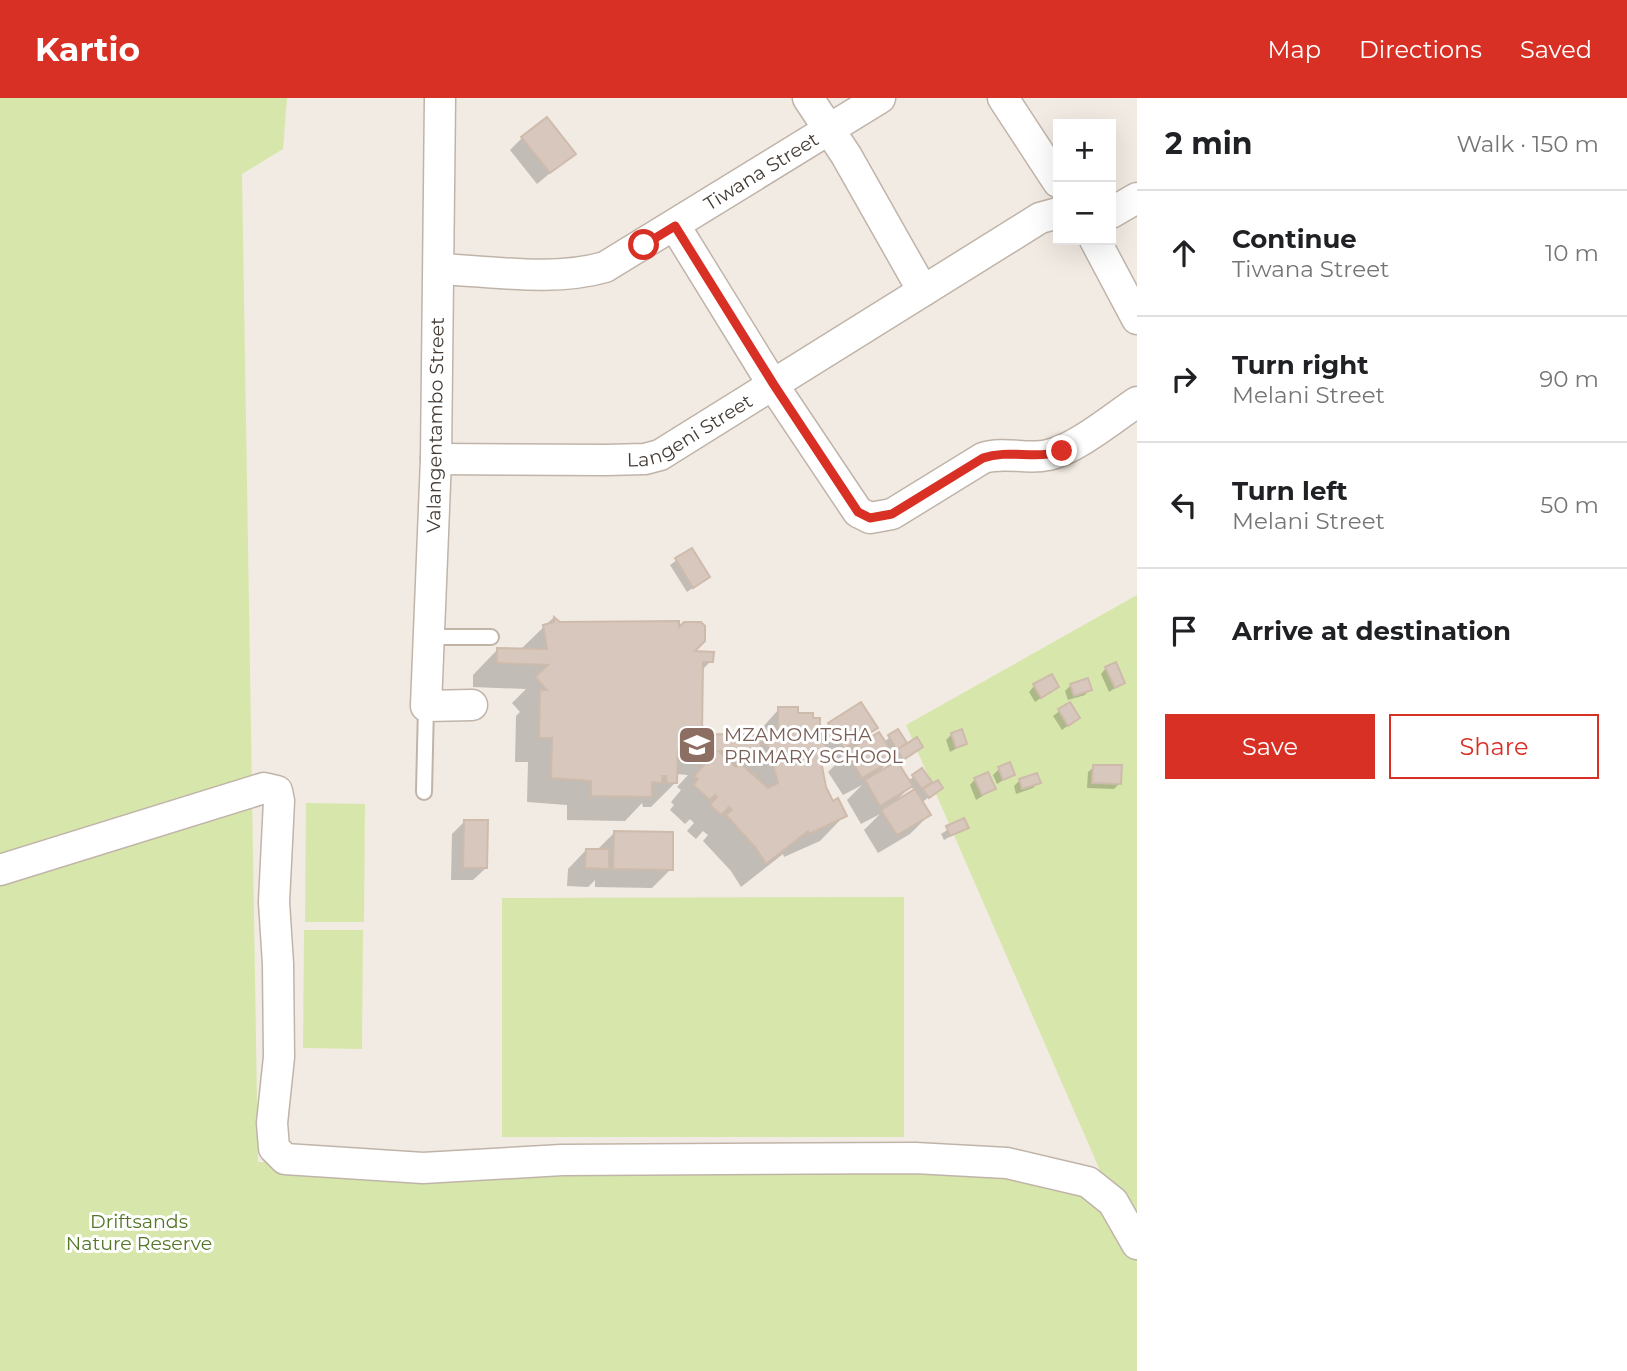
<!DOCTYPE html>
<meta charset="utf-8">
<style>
body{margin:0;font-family:Montserrat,sans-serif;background:#f2f2f2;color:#202124}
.controls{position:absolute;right:21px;top:21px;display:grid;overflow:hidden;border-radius:0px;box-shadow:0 7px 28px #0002}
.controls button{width:63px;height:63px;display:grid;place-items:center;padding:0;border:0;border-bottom:2px solid #e0e0e0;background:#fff;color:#202124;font:35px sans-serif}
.stop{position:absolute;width:21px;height:21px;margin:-16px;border:5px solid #d93025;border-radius:50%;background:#fff}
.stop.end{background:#d93025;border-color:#fff;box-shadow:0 2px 7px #0008}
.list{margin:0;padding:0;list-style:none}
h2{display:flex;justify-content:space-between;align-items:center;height:91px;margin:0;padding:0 28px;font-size:30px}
h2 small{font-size:23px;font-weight:400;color:#757577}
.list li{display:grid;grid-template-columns:46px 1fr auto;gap:21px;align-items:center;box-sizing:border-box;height:126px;padding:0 28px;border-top:2px solid #e0e0e0}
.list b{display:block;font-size:26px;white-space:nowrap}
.list p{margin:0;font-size:23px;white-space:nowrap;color:#757577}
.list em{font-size:23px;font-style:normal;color:#757577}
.actions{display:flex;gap:14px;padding:21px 28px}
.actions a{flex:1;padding:16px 0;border:2px solid #d93025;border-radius:0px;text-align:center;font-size:24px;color:#d93025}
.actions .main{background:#d93025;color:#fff}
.icon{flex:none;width:38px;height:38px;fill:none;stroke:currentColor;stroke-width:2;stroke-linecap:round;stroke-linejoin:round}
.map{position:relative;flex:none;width:1137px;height:1273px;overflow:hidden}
header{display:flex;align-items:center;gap:42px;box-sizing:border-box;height:98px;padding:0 35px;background:#d93025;color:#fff}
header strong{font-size:33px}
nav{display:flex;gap:38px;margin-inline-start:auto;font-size:24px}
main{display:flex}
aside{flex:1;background:#fff}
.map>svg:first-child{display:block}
.green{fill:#d7e7ab}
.shadow{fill:#0003;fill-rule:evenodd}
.building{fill:#d7c7bc;stroke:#cebbac;stroke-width:2}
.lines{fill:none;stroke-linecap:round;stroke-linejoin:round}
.lane-casing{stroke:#c0b4a9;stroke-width:18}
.street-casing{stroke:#c0b4a9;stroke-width:33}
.lane{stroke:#fff;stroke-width:14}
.street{stroke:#fff;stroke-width:30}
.route{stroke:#d93025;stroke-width:9}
.labels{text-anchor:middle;stroke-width:6;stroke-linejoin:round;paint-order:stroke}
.street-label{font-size:19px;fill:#443b34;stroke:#fff}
.education-label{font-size:19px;fill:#785e54;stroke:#fff;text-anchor:start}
.park-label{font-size:19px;fill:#537627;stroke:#fff}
</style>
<header>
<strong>Kartio</strong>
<nav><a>Map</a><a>Directions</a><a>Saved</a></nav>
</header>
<main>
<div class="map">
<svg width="1137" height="1273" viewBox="0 0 1137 1273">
<rect width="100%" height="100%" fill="#f2ebe3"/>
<g class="green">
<path d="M0 0H287L283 51 242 76 258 1064 1102 1077 906 627 1137 497V1273H0Z"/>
<path d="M306 705 365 706 364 824H305Z"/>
<path d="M904 799V1039H502V800Z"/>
<path d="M304 832H363L362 951 303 950Z"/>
</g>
<g class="shadow">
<path d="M522 40 573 56 537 86 510 52Z"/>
<path d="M691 452 708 479 687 494 670 467Z"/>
<path d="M554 519 559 526 691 555 711 563 701 573 700 638 754 639 779 611 796 617 818 637 829 626 875 630 858 647 884 644 898 633 907 648 921 649 897 666 908 683 922 672 932 687 941 690 921 705 929 717 910 736 878 755 864 732 880 716 861 726 847 702 862 687 843 697 828 674 845 657 825 668 819 659 824 690 832 705 844 718 820 743 784 759 783 756 741 789 731 773 703 743 708 737 703 733 696 741 687 733 694 725 690 721 685 726 670 712 674 707 671 704 681 692 677 689 688 677 676 676V684L651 709H643L642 705 625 723 567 722V707L527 704 528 664H515L516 618 520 614 512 605 526 591 473 589V577L497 552 519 553ZM893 660 896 665 878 675 889 663ZM911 688 915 694 895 704Z"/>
<path d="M1106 570 1123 585 1109 594 1101 576Z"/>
<path d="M1071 587 1090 591 1085 597 1068 602 1065 593Z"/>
<path d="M1034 588 1057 589 1035 604 1029 594Z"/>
<path d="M1069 606 1078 620 1062 632 1053 618Z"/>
<path d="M952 636 965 646 950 654 946 642Z"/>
<path d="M1094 669 1120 685 1114 691 1087 690 1088 674Z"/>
<path d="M999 671 1013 676 997 686 993 677Z"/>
<path d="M975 681 994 691 976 702 970 687Z"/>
<path d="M1020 682 1039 684 1033 690 1016 696 1014 688Z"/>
<path d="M963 722 967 729 944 742 941 736Z"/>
<path d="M464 724 486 770 473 782H451L452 736Z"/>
<path d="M614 735 671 771 652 790 595 789V782L588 789 567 788 568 771 586 752H597Z"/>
</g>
<g class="building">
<path d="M547 19 576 56 550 75 521 39Z"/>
<path d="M692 450 710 479 693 490 675 460Z"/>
<path d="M554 519 560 524 679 523V529L684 524H701L705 528V543L695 553 714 554 713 564H703L702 636 761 637V653H718L736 669 739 664 768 690 778 685 767 646 778 643V609H798V615H813V620H820V641L828 651 821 663 826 689 833 703 838 700 847 718 809 736 808 733 766 766 755 749 726 717 732 712 729 709 721 717 710 707 717 699 715 697 710 702 693 687 698 681 694 678 704 667 700 663 710 653 678 652 677 685H667L666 678H662V685L652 684V699L591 698V683L551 680 552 640H539L540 592H547L535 579 548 567 497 565V550L547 551 543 527 554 524Z"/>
<path d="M1116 564 1125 585 1115 590 1105 569Z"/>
<path d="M1052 576 1059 589 1041 600 1033 586Z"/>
<path d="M1088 580 1092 592 1074 598 1070 586Z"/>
<path d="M861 604 878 630 844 651 828 625Z"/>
<path d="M1070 604 1080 620 1068 628 1058 611Z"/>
<path d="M898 631 907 645 897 652 888 637Z"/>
<path d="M962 631 967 646 956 650 951 635Z"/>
<path d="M879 634 896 660 862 680 846 654Z"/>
<path d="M917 639 923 649 903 662 897 652Z"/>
<path d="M897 663 913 688 880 708 865 682Z"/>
<path d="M1010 664 1015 677 1003 682 998 669Z"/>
<path d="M1093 667H1122L1121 686 1092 685Z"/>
<path d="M922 670 932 684 922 691 912 677Z"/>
<path d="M988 674 996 691 982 697 974 680Z"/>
<path d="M1037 675 1041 685 1022 691 1019 681Z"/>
<path d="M938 682 943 690 929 700 923 691Z"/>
<path d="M915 691 931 717 897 737 881 712Z"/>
<path d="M964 720 969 730 950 738 946 728Z"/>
<path d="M464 722H488L487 770H463Z"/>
<path d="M614 733 673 734V772L613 771Z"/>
<path d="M586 751H609V771L585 770Z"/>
</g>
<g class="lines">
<g class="lane-casing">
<g id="lane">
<path d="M429 539H491"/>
<path d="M424 694 426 608"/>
</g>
</g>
<g class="street-casing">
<g id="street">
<path d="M440 0 436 361 426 608 472 607"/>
<path d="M808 0 846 57 923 193"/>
<path d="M1003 0 1058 84"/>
<path d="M1111 115 1137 100"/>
<path d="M675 128 773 287 858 414 870 420 892 416 983 360C1005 353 1027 362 1048 357 1076 351 1113 320 1137 304"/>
<path d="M1095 142 1137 221"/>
<path id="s1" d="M439 171C492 173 553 184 605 169L880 0"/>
<path id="s2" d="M436 361 606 362 645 361 660 357 1040 120 1058 115"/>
<path d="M0 772 264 690 277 693 279 703 274 804 278 866 279 959 272 1025 274 1050 285 1061 423 1070 562 1062 915 1060 1007 1065 1088 1084 1113 1104 1137 1146"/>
</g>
</g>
<use href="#lane" class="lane"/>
<use href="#street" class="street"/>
</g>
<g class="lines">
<path class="route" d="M644 147 675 128 774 287 858 414 870 420 892 416 983 360C1009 351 1036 362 1062 353"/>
</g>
<defs>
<g id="school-square" transform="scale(2.0125)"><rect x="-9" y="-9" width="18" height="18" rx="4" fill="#8d6e63" stroke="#fff"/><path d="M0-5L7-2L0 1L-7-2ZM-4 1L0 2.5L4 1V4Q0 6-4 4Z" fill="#fff"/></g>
</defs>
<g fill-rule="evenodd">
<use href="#school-square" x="697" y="647"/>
</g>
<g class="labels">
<g class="street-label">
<text dy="7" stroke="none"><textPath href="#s1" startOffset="350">Tiwana Street</textPath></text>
<text transform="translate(435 327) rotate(-89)" y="7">Valangentambo Street</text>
<text dy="7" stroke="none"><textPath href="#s2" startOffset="261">Langeni Street</textPath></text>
</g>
<g class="education-label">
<text x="724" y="643">MZAMOMTSHA<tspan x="724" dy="22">PRIMARY SCHOOL</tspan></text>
</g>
<g class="park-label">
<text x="139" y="1130">Driftsands<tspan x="139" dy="22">Nature Reserve</tspan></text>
</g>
</g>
</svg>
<div class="controls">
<button>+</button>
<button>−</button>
</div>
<div class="stop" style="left:644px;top:147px"></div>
<div class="stop end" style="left:1062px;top:353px"></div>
</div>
<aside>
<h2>2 min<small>Walk · 150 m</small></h2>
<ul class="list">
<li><svg class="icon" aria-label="ahead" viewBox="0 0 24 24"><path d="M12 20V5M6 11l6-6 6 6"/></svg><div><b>Continue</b><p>Tiwana Street</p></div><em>10 m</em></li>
<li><svg class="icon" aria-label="right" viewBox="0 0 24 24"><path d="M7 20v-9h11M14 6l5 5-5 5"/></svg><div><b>Turn right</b><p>Melani Street</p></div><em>90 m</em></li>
<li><svg class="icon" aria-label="left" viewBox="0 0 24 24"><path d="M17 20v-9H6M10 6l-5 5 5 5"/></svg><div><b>Turn left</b><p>Melani Street</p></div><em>50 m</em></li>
<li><svg class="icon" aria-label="arrive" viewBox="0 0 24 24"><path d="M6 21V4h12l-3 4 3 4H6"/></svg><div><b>Arrive at destination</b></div></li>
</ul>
<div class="actions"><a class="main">Save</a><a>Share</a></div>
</aside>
</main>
